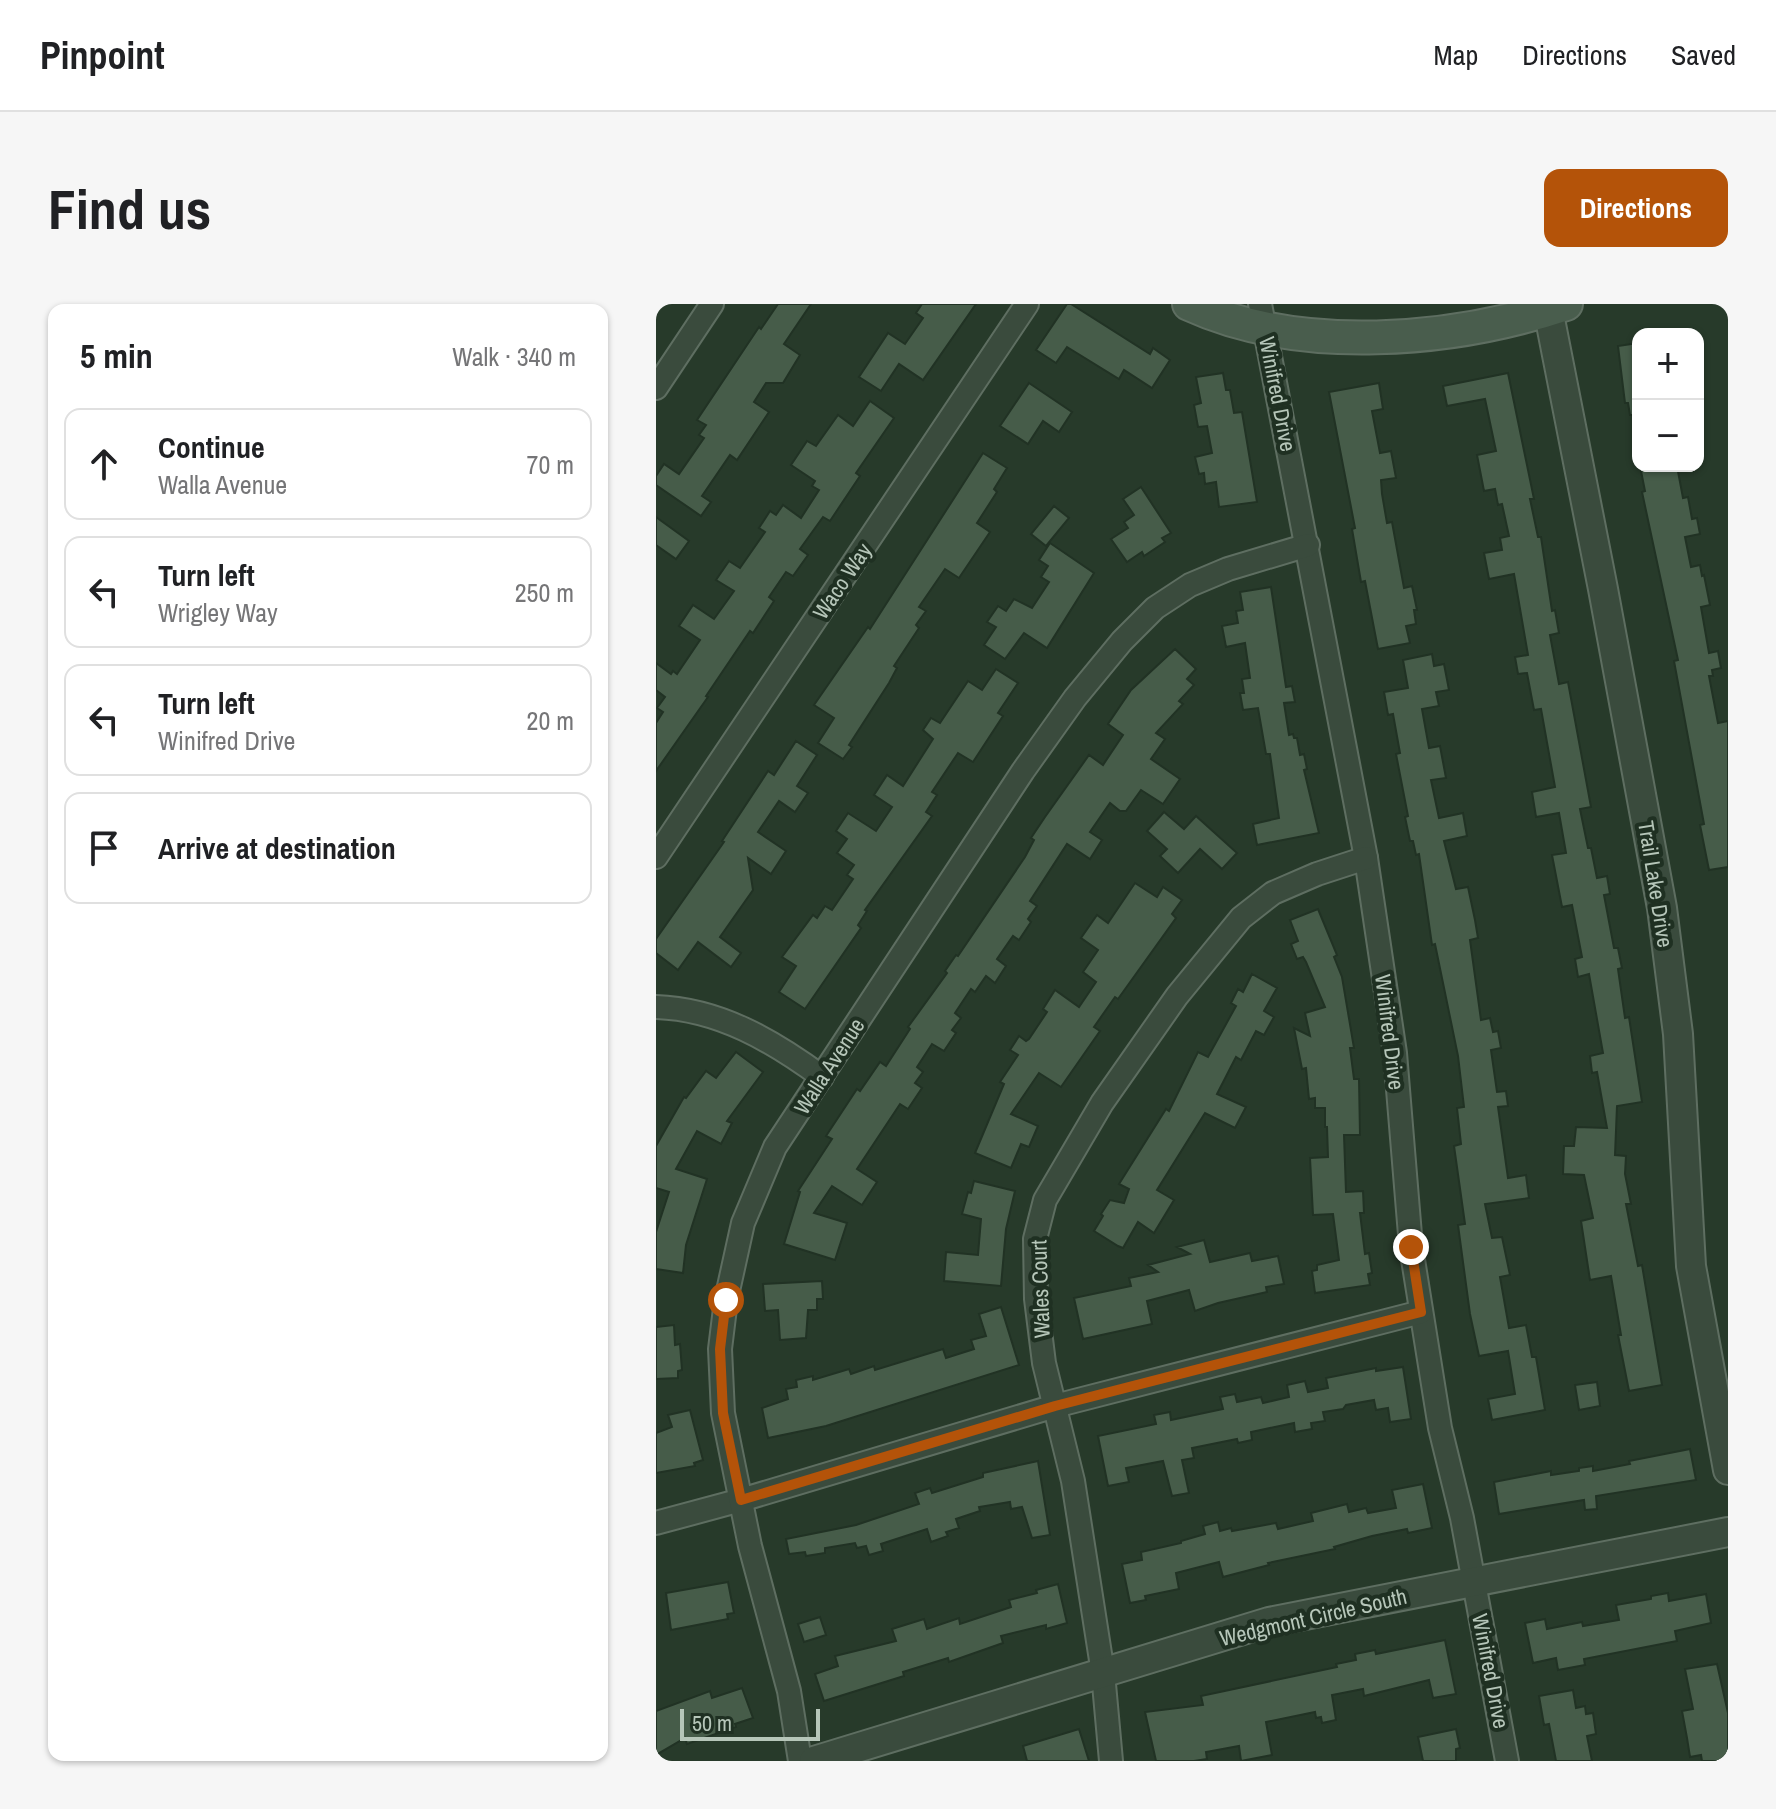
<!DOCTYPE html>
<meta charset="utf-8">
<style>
body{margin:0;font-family:"Archivo Narrow",sans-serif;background:#f6f6f6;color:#202124}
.controls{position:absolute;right:24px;top:24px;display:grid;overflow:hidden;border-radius:16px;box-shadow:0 2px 6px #0004}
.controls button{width:72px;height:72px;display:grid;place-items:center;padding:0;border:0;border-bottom:2px solid #e0e0e0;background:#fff;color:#202124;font:40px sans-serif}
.scale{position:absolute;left:24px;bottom:20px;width:140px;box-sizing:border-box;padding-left:8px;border:4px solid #b6c6b9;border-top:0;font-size:22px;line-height:28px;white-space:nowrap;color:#b6c6b9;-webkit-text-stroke:6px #1f3022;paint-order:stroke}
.stop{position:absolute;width:24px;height:24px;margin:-18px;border:6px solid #b45309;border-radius:50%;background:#fff}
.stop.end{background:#b45309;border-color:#fff;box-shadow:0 2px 8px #0008}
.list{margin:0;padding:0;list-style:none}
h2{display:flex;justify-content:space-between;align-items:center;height:104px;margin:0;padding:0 32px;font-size:34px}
h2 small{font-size:26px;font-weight:400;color:#757577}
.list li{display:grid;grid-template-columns:52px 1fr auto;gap:24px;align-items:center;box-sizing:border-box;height:112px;margin:0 16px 16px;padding:0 16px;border:2px solid #e0e0e0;border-radius:16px}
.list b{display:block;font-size:30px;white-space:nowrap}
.list p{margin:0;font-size:26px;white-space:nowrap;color:#757577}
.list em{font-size:26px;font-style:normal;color:#757577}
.icon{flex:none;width:44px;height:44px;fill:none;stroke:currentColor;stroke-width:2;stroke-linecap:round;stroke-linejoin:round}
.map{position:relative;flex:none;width:1072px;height:1457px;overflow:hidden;border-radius:16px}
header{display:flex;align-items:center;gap:48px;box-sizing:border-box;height:112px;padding:0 40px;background:#fff;border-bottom:2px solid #e0e0e0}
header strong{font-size:38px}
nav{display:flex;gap:44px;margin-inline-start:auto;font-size:28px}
.intro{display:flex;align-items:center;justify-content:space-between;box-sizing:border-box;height:192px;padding:0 48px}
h1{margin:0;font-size:56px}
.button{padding:20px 36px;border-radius:16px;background:#b45309;color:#fff;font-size:28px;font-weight:700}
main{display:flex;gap:48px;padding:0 48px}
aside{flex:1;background:#fff;border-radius:16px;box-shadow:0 2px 6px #0004}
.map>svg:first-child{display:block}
.building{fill:#465c49;stroke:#213224;stroke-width:2}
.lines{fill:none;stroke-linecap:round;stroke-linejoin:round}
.minor-casing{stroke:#5e6e61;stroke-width:26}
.tertiary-casing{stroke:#5e6e61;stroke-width:32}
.secondary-casing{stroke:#5e6e61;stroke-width:36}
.minor{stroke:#3a4b3d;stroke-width:22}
.tertiary{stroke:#3a4b3d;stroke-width:28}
.secondary{stroke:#495d4d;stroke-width:32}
.route{stroke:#b45309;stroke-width:10}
.labels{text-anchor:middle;stroke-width:8;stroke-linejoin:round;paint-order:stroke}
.street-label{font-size:22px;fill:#b6c6b9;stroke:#1f3022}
</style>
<header>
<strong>Pinpoint</strong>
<nav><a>Map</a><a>Directions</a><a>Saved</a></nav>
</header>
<div class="intro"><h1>Find us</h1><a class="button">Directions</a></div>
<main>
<aside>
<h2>5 min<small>Walk · 340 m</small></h2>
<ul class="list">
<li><svg class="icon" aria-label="ahead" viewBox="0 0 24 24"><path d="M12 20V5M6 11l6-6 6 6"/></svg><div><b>Continue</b><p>Walla Avenue</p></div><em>70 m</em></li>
<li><svg class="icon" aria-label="left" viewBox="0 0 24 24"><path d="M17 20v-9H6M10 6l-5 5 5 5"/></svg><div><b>Turn left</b><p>Wrigley Way</p></div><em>250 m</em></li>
<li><svg class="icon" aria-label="left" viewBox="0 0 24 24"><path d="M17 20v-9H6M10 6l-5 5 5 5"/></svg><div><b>Turn left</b><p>Winifred Drive</p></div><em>20 m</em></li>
<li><svg class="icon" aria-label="arrive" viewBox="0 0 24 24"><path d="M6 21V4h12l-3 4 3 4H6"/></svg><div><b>Arrive at destination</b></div></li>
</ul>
</aside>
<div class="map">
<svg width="1072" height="1457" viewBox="0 0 1072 1457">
<rect width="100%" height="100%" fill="#273a2a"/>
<g class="building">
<path d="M122 0H155L128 40 144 51 127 79H110L98 98 113 108 81 156 74 151 46 192 55 198 45 212 0 181V172L8 160 23 170 48 134 43 131 50 121 41 116 103 23 105 25Z"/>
<path d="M266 0H320L267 76 243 60 225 87 203 73 232 29 249 40 267 14 260 9Z"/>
<path d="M411 0H415L494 50 497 44 514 56 496 84 468 66 463 75 411 43 400 59 380 46Z"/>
<path d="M982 39V111H974L972 99H969L962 42Z"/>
<path d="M567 69 570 86H574L578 109 586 108 601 198 563 203 560 178 549 180 548 169 543 170 539 153 556 149 551 122 542 123 538 101 545 99 540 73Z"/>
<path d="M852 69 878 195H874L882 233H885L896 307 899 306 903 329 894 331 903 380 912 378 935 503 924 505 932 544H935L941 574 951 572 954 590 948 591 958 644H962L966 664 962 665 969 714 973 713 986 798 961 802 959 851 970 852 969 870 975 900H970L982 962 986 961 1006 1081 973 1087 962 1031H965L955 972 934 976 925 917 937 914 928 871 907 870 908 842H918L920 823 951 824 941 768 936 769 934 752 947 749 933 670 922 673 919 655 926 653 916 601 906 603 896 551 910 549 903 509 880 513 876 488 899 483 885 405 878 406 871 369 862 370 859 353 872 351 858 270 833 275 828 249 846 246 844 234 853 232 846 200 842 201 839 185 828 187 821 151 840 147 829 95 791 102 787 82Z"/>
<path d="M373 79 416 108 403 128 387 117 372 140 344 122Z"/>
<path d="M723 79 727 105 716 107 724 149 735 147 740 174 725 176 726 190 731 219 736 218 748 284 756 282 761 306H758L760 320 750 322 754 339 722 345 709 277 705 278 696 225 699 224 673 88Z"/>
<path d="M214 97 238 114 200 169 204 172 174 217 167 213 144 245 152 251 137 272 130 268 113 293 118 297 97 329 94 327 50 392 52 393 0 467V419L7 408 1 404 9 393 0 386V359L15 370 17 367 21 370 44 336 23 322 37 301 58 315 78 287 60 276 73 257 84 264 109 228 103 224 114 207 120 211 127 201 145 214 163 186 156 182 159 177 135 161 151 137 160 142 182 111 197 122Z"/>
<path d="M327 149 351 164 338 185 341 188 321 219 334 228 303 274 289 265 263 303 270 307 260 321 263 324 238 362 241 364 233 379 193 441 196 443 187 455 162 439 178 414 158 401 212 323 214 325Z"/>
<path d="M984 162H1021L1027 194 1032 193 1036 215 1041 214 1044 230 1029 233 1035 263 1044 261 1046 272 1048 271 1054 301 1045 303 1053 349 1062 347 1065 364 1056 366 1057 372H1053L1062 419 1072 417V563L1053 566 1044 521 1048 520 1018 357 1022 356 986 188 989 187Z"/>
<path d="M485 183 515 229 506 234 509 238 488 252 486 248 471 258 455 235 472 224 468 218 478 211 467 195Z"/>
<path d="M398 202 413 214 390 242 375 230Z"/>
<path d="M0 213 33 237 20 255 0 241Z"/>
<path d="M394 239 438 269 391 344 368 329 349 355 328 341 340 323 331 318 342 302 350 307 358 295 376 304 393 278 385 273 392 262 383 256Z"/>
<path d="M615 283 630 383 636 382 639 398 628 399 633 431 637 430 638 434H641L644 451 648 450 651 465 648 466 663 529 601 541 597 520 623 514 614 450H610L602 404 587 406 584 389H588L586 375 594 374 589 339 570 343 566 322 582 319 580 307 587 306 584 288Z"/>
<path d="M519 345 540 365 531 375 538 381 523 397 527 400 500 429 509 435 495 455 524 475 507 500 485 486 470 507H464L454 499 434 528 446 536 434 555 411 540 374 597 381 602 372 615 375 618 363 636 357 632 341 655 350 662 339 679 330 672 319 688 315 685 299 709 305 714 296 726 300 729 288 747 276 740 261 763 267 768 259 779 266 784 252 805 244 800 201 865 221 878 206 901 176 882 158 909 191 919 179 956 128 940 144 888 142 887 176 835 170 832 201 785 204 787 224 758 230 762 254 725 252 723 291 669 289 667 300 651 302 652 369 553 378 536 375 534 389 513 433 451 447 461 467 431 452 420 475 386Z"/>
<path d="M776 350 778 362 788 360 793 386 780 388 783 402 766 405 773 444 784 442 790 474 775 476 783 514 807 509 811 532 788 537 800 585 812 583 819 616 822 634 814 636 825 716 834 714 837 728 842 727 845 744 835 746 841 788 850 787 852 802 842 803 852 874 870 871 873 894 829 900 836 934 846 933 854 971 844 973 853 1024 870 1021 876 1053H880L889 1106 836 1116 832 1095 859 1090 852 1047 823 1052 814 1010 802 921 809 920 798 842 805 840 801 804 808 803 802 752 779 640 776 641 763 550 760 551 757 537H754L749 513 752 512 740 450 744 449 737 410 732 411 728 388 752 384 747 356Z"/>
<path d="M340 365 362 379 342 409 347 412 317 458 302 449 276 488 281 491 270 508 276 512 209 606 211 607 202 621 205 624 149 705 123 688 140 662 126 653 157 611 161 614 169 602 176 606 197 575 191 571 198 561 181 549 191 535 180 527 192 509 220 527 236 503 218 491 231 471 247 482 277 435 267 426 275 414 284 419 312 377 326 386Z"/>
<path d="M140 437 161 451 141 482 152 489 139 508 123 497 102 528 130 547 115 570 92 554 97 586 64 633 85 649 75 663 42 638 22 666 0 649V635L68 538 66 537 112 467 118 471Z"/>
<path d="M508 508 528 525 540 512 581 549 566 565 544 545 522 569 504 552 511 545 491 527Z"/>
<path d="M479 579 501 593 507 583 526 596 516 610 520 614 462 695 459 693 438 723 444 727 405 783 383 769 355 810 382 822 373 843 365 840 355 864 319 849 348 780 344 778 362 751 354 746 363 732 370 737 373 735 391 708 387 705 399 686 423 703 440 678 427 668 442 646 425 634 441 611 452 619Z"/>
<path d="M662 605 681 651 678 653 686 673 698 744H694L698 775H703L704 831H688L690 888 707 887 708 909H704L709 950 713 949 716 969 712 970 714 981 659 989 656 967 661 966V961L683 956 677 910 657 911 654 854 672 853 671 823H669V804H659V794L653 795 650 764 646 765 638 724 654 732 649 709 669 703 650 658 647 653 641 655 635 640 642 637 634 616Z"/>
<path d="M596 670 621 684 608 707 618 713 608 731 600 727 585 756 580 753 561 790 590 803 579 824 549 809 501 886 518 896 498 929 482 918 467 944 462 942 438 927 447 912 445 910 454 896 468 899 473 885 463 880 510 805 513 807 542 748 552 753 580 702 575 699 582 685 587 688Z"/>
<path d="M80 748 107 768 71 817 76 819 65 840 41 827 20 865 51 875 30 941 27 969 0 965V928L13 888 0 884V842L28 793 30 794 50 767 60 774Z"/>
<path d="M318 877 359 887 350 925 345 982 288 977 290 948 322 951 325 915 306 910 312 888 315 889Z"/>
<path d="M548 936 554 958 594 949 596 957 622 952 628 980 610 983 611 988 562 999 539 1007 533 986 491 997 496 1020 427 1035 418 994 475 982 473 974 502 968 492 961 534 950 521 943Z"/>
<path d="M166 977 167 995H161V1006H152L150 1034 124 1036 122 1006 109 1007 107 980Z"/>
<path d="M345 1003 363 1061 170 1122 112 1134 106 1104 132 1095 130 1085 141 1083 140 1076 157 1072V1076L193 1065 195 1070 218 1062 219 1066 287 1045 290 1054 318 1045 315 1036 330 1032 323 1010Z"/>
<path d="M18 1021 19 1041 24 1040 26 1066 22 1067V1074L0 1075V1023Z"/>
<path d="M747 1063 755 1115 734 1118 732 1104 720 1106 718 1096 690 1101 687 1105 667 1108 669 1117 655 1119 656 1125 639 1128 638 1119 595 1128 596 1136 582 1139 581 1135 536 1144 538 1154 526 1156 533 1189 516 1192 507 1157 470 1164 473 1178 452 1182 442 1132 500 1120 498 1111 514 1108 515 1116 567 1105 564 1093 579 1090 581 1098 605 1093 607 1099 633 1093 631 1081 649 1077 652 1088 672 1084 670 1074 720 1064V1067Z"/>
<path d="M941 1078 944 1102 923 1106 919 1081Z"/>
<path d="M34 1106 47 1156 38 1159 39 1162 0 1169V1129L16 1123 12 1111Z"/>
<path d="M1034 1145 1040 1176 940 1192 941 1205 929 1206 928 1196 843 1210 838 1178 895 1167V1171L923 1167V1164L937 1162V1167L974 1160 973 1157Z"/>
<path d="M382 1157 394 1231 376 1234 366 1203 355 1205 354 1198 323 1203 324 1207 300 1215 303 1224 290 1228 292 1232 275 1238 271 1225 225 1240 227 1247 213 1251 210 1242 201 1244 199 1239 169 1244V1249L150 1252 149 1248 133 1250 130 1235 200 1221 263 1200 259 1189 274 1184 276 1189 327 1173V1169Z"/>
<path d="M767 1180 776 1224 752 1229 751 1225 716 1232 678 1243 679 1245 612 1259 613 1261 567 1273 563 1258 520 1269 523 1285 489 1292 490 1296 474 1299 466 1260 486 1256 485 1248 525 1239V1237L549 1230 547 1222 562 1218 564 1227 575 1224 576 1227 620 1219 622 1225 657 1217 655 1209 691 1200 693 1208 710 1204 712 1209 740 1204 736 1186Z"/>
<path d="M72 1278 78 1309 71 1310 72 1315 15 1326 10 1289Z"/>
<path d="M402 1280 411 1319 390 1325V1321L345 1332 347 1339 293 1358 292 1354 247 1368 248 1372 168 1397 159 1370 182 1362 179 1352 240 1337 236 1325 268 1315 271 1325 303 1314 304 1320 355 1303 353 1296 381 1289 380 1286Z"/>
<path d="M1012 1289 1013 1297 1050 1290 1055 1319 1019 1327 1021 1337 928 1355 929 1361 902 1366 900 1354 877 1359 869 1319 889 1315 891 1325 926 1318 927 1322 963 1316 960 1301 995 1295V1292Z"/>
<path d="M164 1313 170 1331 148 1338 142 1320Z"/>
<path d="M789 1336 800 1390 777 1394 773 1376 708 1392 707 1385 676 1391 680 1416 666 1419 665 1413 660 1414 659 1408 610 1418 616 1451 585 1457 583 1442 550 1448 551 1455 538 1457H500L489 1408 547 1401 545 1392 681 1363 680 1360 700 1356 699 1350 719 1346 720 1350Z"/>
<path d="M1061 1360 1072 1409V1457H1046L1045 1451 1034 1453 1031 1434 1026 1407 1037 1405 1029 1365Z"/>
<path d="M86 1384 97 1414 79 1420 80 1423 31 1440 29 1434 0 1451V1407L54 1387 56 1394Z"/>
<path d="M917 1386 920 1404 929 1402 930 1410 937 1409 940 1430 931 1432 936 1457H900L893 1420 888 1421 883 1392Z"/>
<path d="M423 1425 433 1457H371L367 1442Z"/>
<path d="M800 1425 804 1444 800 1445V1457H767L762 1433Z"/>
</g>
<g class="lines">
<g class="minor-casing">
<g id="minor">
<path d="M604 0 710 554 739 749 755 943 784 1124 806 1214 851 1457"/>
<path d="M0 84 56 0"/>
<path d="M0 553 371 0"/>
<path d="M0 703C63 705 117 737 166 773"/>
<path d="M0 1219 85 1196 399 1102 765 1008"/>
<path d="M144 1457 133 1387 94 1242 67 1109 64 1045 70 996 87 919 119 843 367 467 419 394 466 337 499 304 534 281 572 265 652 241"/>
<path d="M455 1457 447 1369 417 1177 388 1059 380 995 379 935 389 896 446 799 521 692 585 614 617 589 661 570 710 554"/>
</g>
</g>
<g class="tertiary-casing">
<g id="tertiary">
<path d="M891 0 947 285 1006 604 1022 730 1035 962 1072 1166"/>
<path d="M158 1457 613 1318 1072 1228"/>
</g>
</g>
<g class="secondary-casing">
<path id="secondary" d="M533 0C644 51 797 38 910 0"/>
</g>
<use href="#minor" class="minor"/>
<use href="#tertiary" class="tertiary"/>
<use href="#secondary" class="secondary"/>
</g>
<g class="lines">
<path class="route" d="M70 996 64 1045 67 1109 85 1196 399 1102 765 1008 755 943"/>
</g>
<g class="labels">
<g class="street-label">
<text transform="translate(622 90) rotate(79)" y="8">Winifred Drive</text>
<text transform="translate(186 277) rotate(-56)" y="8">Waco Way</text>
<text transform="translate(1000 580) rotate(81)" y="8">Trail Lake Drive</text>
<text transform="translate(734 728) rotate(83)" y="8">Winifred Drive</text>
<text transform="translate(173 762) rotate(-57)" y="8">Walla Avenue</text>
<text transform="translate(384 985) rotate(-92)" y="8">Wales Court</text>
<text transform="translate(657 1313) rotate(-13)" y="8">Wedgmont Circle South</text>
<text transform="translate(835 1367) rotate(79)" y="8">Winifred Drive</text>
</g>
</g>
</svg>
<div class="controls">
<button>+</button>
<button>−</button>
</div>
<div class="scale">50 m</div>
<div class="stop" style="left:70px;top:996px"></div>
<div class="stop end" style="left:755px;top:943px"></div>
</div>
</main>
